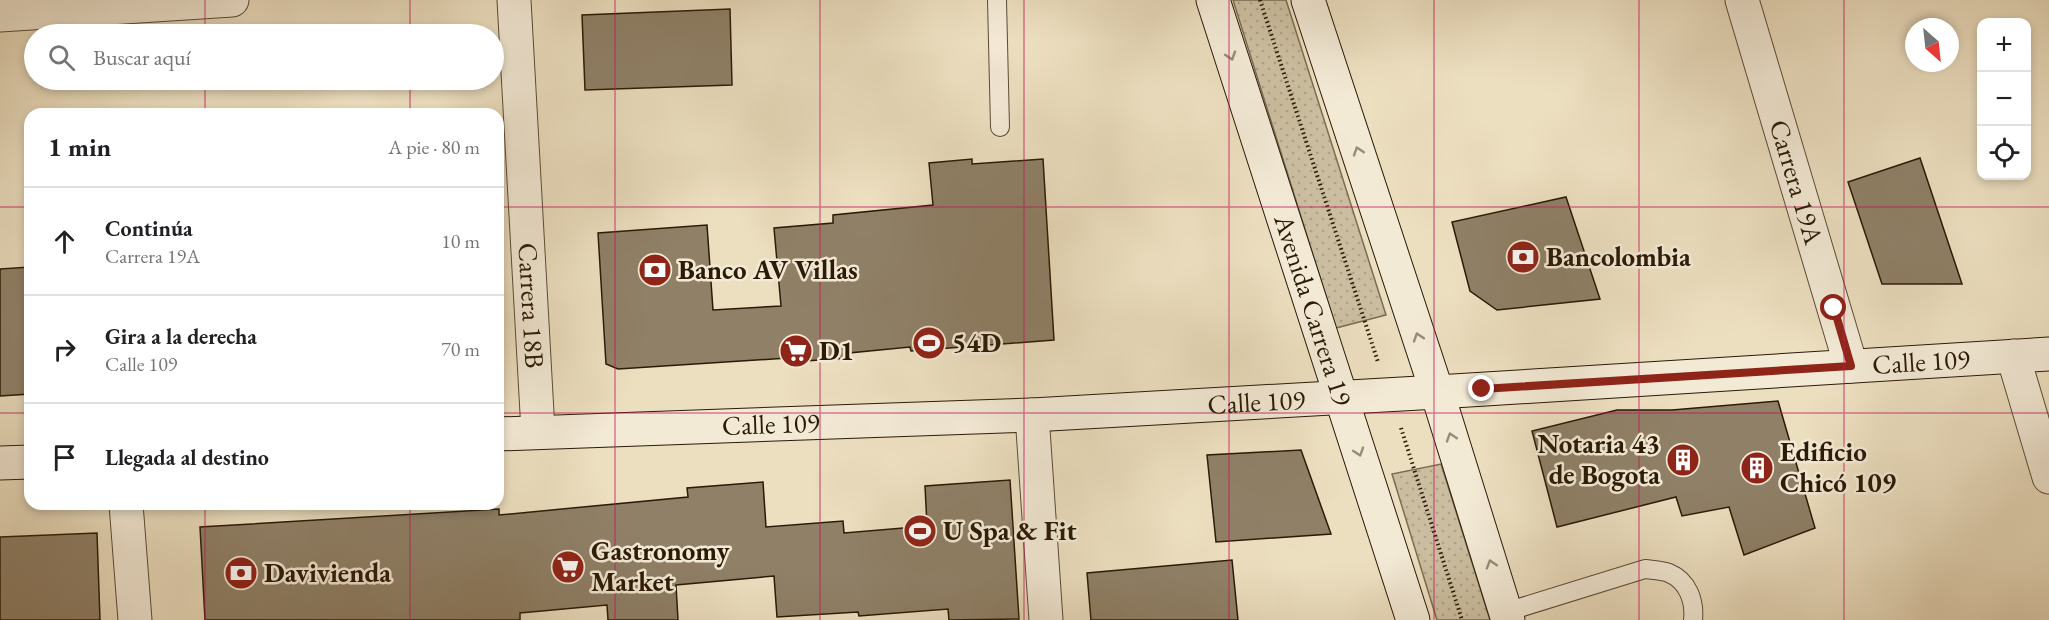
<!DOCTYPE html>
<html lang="es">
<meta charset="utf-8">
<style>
body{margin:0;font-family:"EB Garamond",serif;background:#f6f6f6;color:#202124}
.controls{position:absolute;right:18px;top:18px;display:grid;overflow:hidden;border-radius:12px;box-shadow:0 3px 9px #0003}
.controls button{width:54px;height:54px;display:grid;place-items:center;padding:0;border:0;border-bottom:2px solid #e0e0e0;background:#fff;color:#202124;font:30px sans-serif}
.compass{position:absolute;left:1905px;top:18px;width:54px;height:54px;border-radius:50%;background:#fff;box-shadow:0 3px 9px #0003;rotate:153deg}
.stop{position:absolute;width:18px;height:18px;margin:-14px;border:4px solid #8f2418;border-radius:50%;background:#fff}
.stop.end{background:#8f2418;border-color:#fff;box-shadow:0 2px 6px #0008}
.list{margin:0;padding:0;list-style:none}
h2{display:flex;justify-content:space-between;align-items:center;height:78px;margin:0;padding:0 24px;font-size:26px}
h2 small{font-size:20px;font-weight:400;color:#757577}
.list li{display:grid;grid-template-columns:39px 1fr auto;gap:18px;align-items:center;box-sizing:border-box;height:108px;padding:0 24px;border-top:2px solid #e0e0e0}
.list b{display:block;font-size:22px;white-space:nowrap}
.list p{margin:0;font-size:20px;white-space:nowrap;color:#757577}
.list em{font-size:20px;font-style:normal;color:#757577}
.icon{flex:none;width:33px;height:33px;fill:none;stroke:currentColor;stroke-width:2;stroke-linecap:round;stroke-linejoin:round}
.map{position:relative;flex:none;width:2049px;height:620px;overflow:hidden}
.search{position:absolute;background:#fff;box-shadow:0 3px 9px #0003;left:24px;top:24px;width:480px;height:66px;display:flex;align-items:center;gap:15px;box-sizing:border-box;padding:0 21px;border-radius:33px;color:#757577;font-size:22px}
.panel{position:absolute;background:#fff;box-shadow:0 3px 9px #0003;left:24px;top:108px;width:480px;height:402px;border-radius:18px}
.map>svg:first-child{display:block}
.grass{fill:url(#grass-dots);stroke:#7b6c53;stroke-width:1.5}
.building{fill:#8f8067;stroke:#2b1a06;stroke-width:1.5}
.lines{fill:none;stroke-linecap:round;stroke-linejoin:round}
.lane-casing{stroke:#5b4b34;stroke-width:20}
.street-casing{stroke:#5b4b34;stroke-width:35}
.secondary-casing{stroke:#2b1a06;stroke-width:35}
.path{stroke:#2b1a06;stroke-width:4;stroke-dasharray:1.5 3;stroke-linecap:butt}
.lane{stroke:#f3ead6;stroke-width:18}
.street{stroke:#f3ead6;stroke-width:33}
.secondary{stroke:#f3ead6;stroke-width:33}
.oneway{stroke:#998c78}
.route{stroke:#8f2418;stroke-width:8}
.grid{fill:none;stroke:#c2185b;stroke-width:1.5;stroke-opacity:0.55}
.labels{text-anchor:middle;stroke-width:5;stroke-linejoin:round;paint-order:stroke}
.street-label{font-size:27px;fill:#2b1a06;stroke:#f3ead6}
.poi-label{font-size:27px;font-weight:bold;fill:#2b1a06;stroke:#f3ead6;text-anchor:start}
</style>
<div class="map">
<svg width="2049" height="620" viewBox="0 0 2049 620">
<defs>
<pattern id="grass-dots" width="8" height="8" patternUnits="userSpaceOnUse" patternTransform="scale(1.5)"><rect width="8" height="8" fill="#cbbea0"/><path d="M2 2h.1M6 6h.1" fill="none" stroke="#aea388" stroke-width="1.8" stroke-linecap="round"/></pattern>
</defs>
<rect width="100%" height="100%" fill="#ecdfc0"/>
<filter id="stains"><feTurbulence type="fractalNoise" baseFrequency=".00333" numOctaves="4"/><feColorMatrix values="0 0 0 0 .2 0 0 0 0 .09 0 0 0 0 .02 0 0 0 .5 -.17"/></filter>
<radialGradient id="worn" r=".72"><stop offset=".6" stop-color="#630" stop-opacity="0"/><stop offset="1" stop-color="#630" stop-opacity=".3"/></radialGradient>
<g class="grass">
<path d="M1233 0H1286L1386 315 1336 328Z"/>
<path d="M1441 464 1490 620H1437L1392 474Z"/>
</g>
<g class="building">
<path d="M730 9 732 85 585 90 582 15Z"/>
<path d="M1920 158 1962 284H1882L1848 182Z"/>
<path d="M972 159V164L1043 159 1054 340 911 351 910 347 849 353V358L790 362 788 358 618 369 606 364 598 233 707 225 713 310 781 306 774 228 833 223V215L933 205 929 163Z"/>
<path d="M1566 197 1600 299 1497 310 1470 291 1452 222Z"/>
<path d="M30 267V394L0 396V269Z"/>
<path d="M1778 401 1815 528 1744 555 1729 507 1682 516 1676 497 1557 527 1532 431 1617 410H1672Z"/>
<path d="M1301 450 1331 534 1216 542 1207 455Z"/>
<path d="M1010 480 1019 619 949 620 948 609 859 616 858 612 777 617 774 576 676 585 678 620H608L607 605 520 613V620H205L200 527 499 509V515L688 497 687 488 763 482 766 527 843 521 844 533 927 526 925 486Z"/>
<path d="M97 533 100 620H0V537Z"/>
<path d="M1232 560 1238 620H1091L1087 573Z"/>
</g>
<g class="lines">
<g class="lane-casing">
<g id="lane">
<path d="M997 0 1000 127"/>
<path d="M1506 612 1645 569C1652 570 1662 570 1669 573 1688 581 1695 601 1693 620"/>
</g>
</g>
<g class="street-casing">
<g id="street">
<path id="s1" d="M514 0 538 431"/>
<path id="s2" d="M1742 0 1851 366"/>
<path d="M0 15 232 0"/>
<path d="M2013 356 2049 477"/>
<path d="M1032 415 1046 620"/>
<path d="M126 504 135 620"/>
</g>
</g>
<g class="secondary-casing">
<g id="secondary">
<path id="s3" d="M1213 0 1413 620"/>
<path d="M1308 0 1437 392 1508 620"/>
<path id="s4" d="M498 434 1032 415 1437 392 2049 354"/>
<path d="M0 463 30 462"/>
</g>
</g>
<g class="path">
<path d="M1260 0 1378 362"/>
<path d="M1401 428 1462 620"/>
</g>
<use href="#lane" class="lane"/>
<use href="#street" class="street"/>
<use href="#secondary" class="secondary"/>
</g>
<defs><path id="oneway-chevron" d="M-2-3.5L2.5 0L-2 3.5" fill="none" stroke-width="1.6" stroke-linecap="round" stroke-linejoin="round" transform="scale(1.5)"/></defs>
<g class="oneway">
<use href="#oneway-chevron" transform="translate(1231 56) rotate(72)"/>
<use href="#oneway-chevron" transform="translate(1358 151) rotate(-108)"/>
<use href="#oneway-chevron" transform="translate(1418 337) rotate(-108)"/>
<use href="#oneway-chevron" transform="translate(1451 437) rotate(-108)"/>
<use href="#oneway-chevron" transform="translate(1359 452) rotate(72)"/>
<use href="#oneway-chevron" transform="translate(1491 564) rotate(-107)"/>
</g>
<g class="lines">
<path class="route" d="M1482 389 1851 366 1834 308"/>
</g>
<path class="grid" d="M205 0V34M410 0V34M615 0V620M820 0V620M1024 0V620M1229 0V620M1434 0V620M1639 0V620M1844 0V620M205 80V114M410 80V114M0 207H30M498 207H2049M0 413H30M498 413H2049M205 504V620M410 504V620"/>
<defs>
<g id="bank-disc" transform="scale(1.725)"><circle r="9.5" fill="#8f2418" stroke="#f3ead6"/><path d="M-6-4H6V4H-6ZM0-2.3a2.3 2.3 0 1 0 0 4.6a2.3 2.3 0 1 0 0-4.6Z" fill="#fff"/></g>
<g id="stadium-disc" transform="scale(1.725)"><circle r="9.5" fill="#8f2418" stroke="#f3ead6"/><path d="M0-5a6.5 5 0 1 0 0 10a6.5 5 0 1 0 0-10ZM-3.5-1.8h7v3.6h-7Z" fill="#fff"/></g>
<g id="supermarket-disc" transform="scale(1.725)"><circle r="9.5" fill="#8f2418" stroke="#f3ead6"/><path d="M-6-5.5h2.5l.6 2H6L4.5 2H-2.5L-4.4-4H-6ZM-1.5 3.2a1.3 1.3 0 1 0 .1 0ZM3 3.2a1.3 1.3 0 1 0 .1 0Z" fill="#fff"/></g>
<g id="building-disc" transform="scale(1.725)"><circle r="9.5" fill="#8f2418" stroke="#f3ead6"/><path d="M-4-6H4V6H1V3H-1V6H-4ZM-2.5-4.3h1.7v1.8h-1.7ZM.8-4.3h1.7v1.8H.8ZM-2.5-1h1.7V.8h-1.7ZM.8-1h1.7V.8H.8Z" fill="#fff"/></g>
</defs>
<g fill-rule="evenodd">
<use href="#bank-disc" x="1523" y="257"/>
<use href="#bank-disc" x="655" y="270"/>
<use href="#stadium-disc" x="929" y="343"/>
<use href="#supermarket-disc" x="796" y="351"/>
<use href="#building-disc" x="1683" y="460"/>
<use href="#building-disc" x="1757" y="468"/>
<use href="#stadium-disc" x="920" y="531"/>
<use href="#supermarket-disc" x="568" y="567"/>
<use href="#bank-disc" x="241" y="573"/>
</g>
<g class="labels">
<g class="street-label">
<text dy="9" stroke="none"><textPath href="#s2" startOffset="190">Carrera 19A</textPath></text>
<text dy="9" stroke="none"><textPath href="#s1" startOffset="306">Carrera 18B</textPath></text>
<text dy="9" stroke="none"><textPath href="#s3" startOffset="326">Avenida Carrera 19</textPath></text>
<text dy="9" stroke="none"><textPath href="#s4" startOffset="1425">Calle 109</textPath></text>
<text dy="9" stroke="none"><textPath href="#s4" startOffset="759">Calle 109</textPath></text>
<text dy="9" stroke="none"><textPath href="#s4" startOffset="273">Calle 109</textPath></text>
</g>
<g class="poi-label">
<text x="1546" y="266">Bancolombia</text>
<text x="678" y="279">Banco AV Villas</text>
<text x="952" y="352">54D</text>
<text x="819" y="360">D1</text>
<text x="1660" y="453" text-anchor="end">Notaria 43<tspan x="1660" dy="31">de Bogota</tspan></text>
<text x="1780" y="461">Edificio<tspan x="1780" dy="31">Chicó 109</tspan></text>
<text x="943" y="540">U Spa &amp; Fit</text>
<text x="591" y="560">Gastronomy<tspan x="591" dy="31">Market</tspan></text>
<text x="264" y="582">Davivienda</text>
</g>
</g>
<rect width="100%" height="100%" filter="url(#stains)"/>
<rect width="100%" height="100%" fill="url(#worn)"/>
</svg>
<div class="controls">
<button>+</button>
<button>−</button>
<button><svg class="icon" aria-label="locate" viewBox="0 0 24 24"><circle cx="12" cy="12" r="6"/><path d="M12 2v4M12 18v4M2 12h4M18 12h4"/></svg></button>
</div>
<svg class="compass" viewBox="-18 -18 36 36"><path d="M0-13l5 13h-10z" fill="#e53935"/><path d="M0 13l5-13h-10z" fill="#757577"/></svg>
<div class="stop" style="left:1834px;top:308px"></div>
<div class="stop end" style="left:1482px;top:389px"></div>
<div class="search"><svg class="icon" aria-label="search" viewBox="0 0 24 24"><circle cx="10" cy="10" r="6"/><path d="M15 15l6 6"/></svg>Buscar aquí</div>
<section class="panel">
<h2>1 min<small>A pie · 80 m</small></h2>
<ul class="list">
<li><svg class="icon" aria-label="ahead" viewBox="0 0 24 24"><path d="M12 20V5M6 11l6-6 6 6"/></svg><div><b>Continúa</b><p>Carrera 19A</p></div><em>10 m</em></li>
<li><svg class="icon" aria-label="right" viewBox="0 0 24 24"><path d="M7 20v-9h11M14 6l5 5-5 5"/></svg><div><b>Gira a la derecha</b><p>Calle 109</p></div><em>70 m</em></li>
<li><svg class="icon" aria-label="arrive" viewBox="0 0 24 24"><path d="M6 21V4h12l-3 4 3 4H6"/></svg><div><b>Llegada al destino</b></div></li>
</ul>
</section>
</div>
